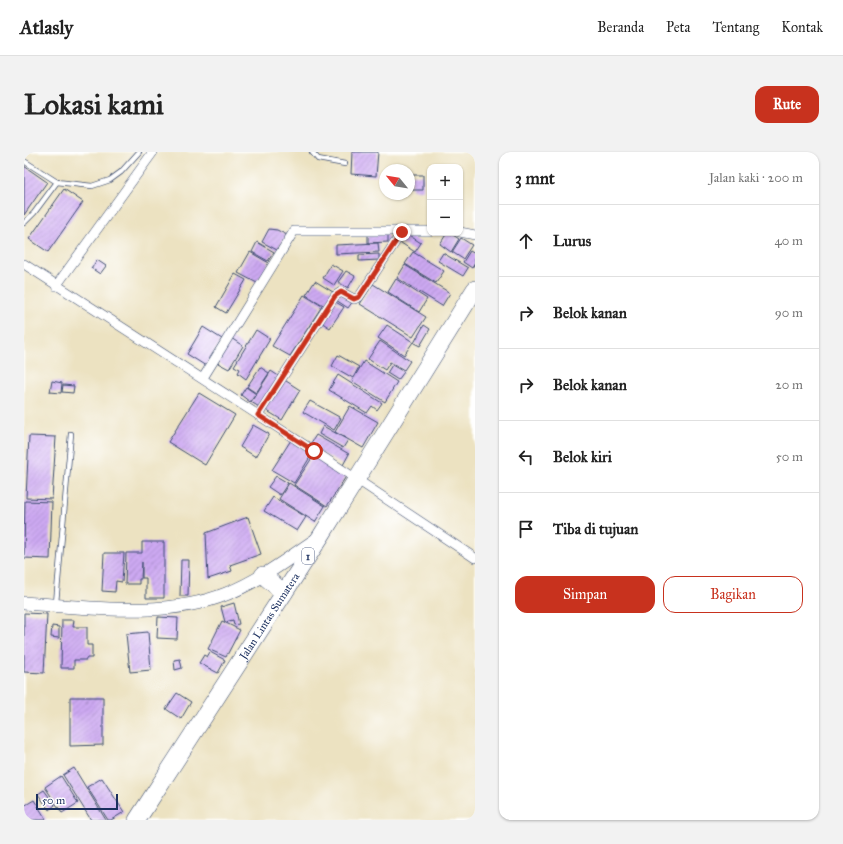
<!DOCTYPE html>
<html lang="id">
<meta charset="utf-8">
<style>
body{margin:0;font-family:"IM FELL Great Primer",serif;background:#f2f2f2;color:#222}
.controls{position:absolute;right:12px;top:12px;display:grid;overflow:hidden;border-radius:8px;box-shadow:0 1px 3px #0004}
.controls button{width:36px;height:36px;display:grid;place-items:center;padding:0;border:0;border-bottom:1px solid #e0e0e0;background:#fff;color:#222;font:20px sans-serif}
.compass{position:absolute;left:355px;top:12px;width:36px;height:36px;border-radius:50%;background:#fff;box-shadow:0 1px 3px #0004;rotate:300deg}
.scale{position:absolute;left:12px;bottom:10px;width:82px;box-sizing:border-box;padding-left:4px;border:2px solid #1b2f5e;border-top:0;font-size:11px;line-height:14px;white-space:nowrap;color:#1b2f5e;-webkit-text-stroke:3px #fff;paint-order:stroke}
.stop{position:absolute;width:12px;height:12px;margin:-9px;border:3px solid #c8321e;border-radius:50%;background:#fff}
.stop.end{background:#c8321e;border-color:#fff;box-shadow:0 1px 4px #0008}
.list{margin:0;padding:0;list-style:none}
h2{display:flex;justify-content:space-between;align-items:center;height:52px;margin:0;padding:0 16px;font-size:17px}
h2 small{font-size:13px;font-weight:400;color:#767676}
.list li{display:grid;grid-template-columns:26px 1fr auto;gap:12px;align-items:center;box-sizing:border-box;height:72px;padding:0 16px;border-top:1px solid #e0e0e0}
.list b{display:block;font-size:15px;white-space:nowrap}
.list em{font-size:13px;font-style:normal;color:#767676}
.actions{display:flex;gap:8px;padding:12px 16px}
.actions a{flex:1;padding:9px 0;border:1px solid #c8321e;border-radius:12px;text-align:center;font-size:14px;color:#c8321e}
.actions .main{background:#c8321e;color:#fff}
.icon{flex:none;width:22px;height:22px;fill:none;stroke:currentColor;stroke-width:2;stroke-linecap:round;stroke-linejoin:round}
.map{position:relative;flex:none;width:451px;height:668px;overflow:hidden;border-radius:12px}
header{display:flex;align-items:center;gap:24px;box-sizing:border-box;height:56px;padding:0 20px;background:#fff;border-bottom:1px solid #e0e0e0}
header strong{font-size:19px}
nav{display:flex;gap:22px;margin-inline-start:auto;font-size:14px}
.intro{display:flex;align-items:center;justify-content:space-between;box-sizing:border-box;height:96px;padding:0 24px}
h1{margin:0;font-size:28px}
.button{padding:10px 18px;border-radius:12px;background:#c8321e;color:#fff;font-size:14px;font-weight:700}
main{display:flex;gap:24px;padding:0 24px}
aside{flex:1;background:#fff;border-radius:12px;box-shadow:0 1px 3px #0004}
.map>svg:first-child{display:block}
.building{fill:url(#building-hatch)}
.lines{fill:none;stroke-linecap:round;stroke-linejoin:round}
.lane-casing{stroke:#3a4a6d;stroke-width:6}
.street-casing{stroke:#3a4a6d;stroke-width:10}
.secondary-casing{stroke:#3a4a6d;stroke-width:14}
.highway-casing{stroke:#3a4a6d;stroke-width:18}
.lane{stroke:#fff;stroke-width:4.5}
.street{stroke:#fff;stroke-width:9}
.secondary{stroke:#fff;stroke-width:13}
.highway{stroke:#fff;stroke-width:17}
.route{stroke:#c8321e;stroke-width:5}
.labels{text-anchor:middle;stroke-width:3;stroke-linejoin:round;paint-order:stroke}
.shield{fill:#fff;stroke:#5f6d8e;stroke-width:1}
.shield-label{font-size:10px;font-weight:bold;fill:#1b2f5e}
.street-label{font-size:11px;fill:#1b2f5e;stroke:#fff}
</style>
<header>
<strong>Atlasly</strong>
<nav><a>Beranda</a><a>Peta</a><a>Tentang</a><a>Kontak</a></nav>
</header>
<div class="intro"><h1>Lokasi kami</h1><a class="button">Rute</a></div>
<main>
<div class="map">
<svg width="451" height="668" viewBox="0 0 451 668">
<defs>
<pattern id="building-hatch" width="6" height="6" patternUnits="userSpaceOnUse"><rect width="6" height="6" fill="#cda9f2"/><path d="M-1 1l2-2M0 6l6-6M5 7l2-2" fill="none" stroke="#a68ac7"/></pattern>
</defs>
<rect width="100%" height="100%" fill="#fff"/>
<filter id="ink" filterUnits="userSpaceOnUse"><feTurbulence type="fractalNoise" baseFrequency=".025" numOctaves="2"/><feDisplacementMap in="SourceGraphic" scale="8" xChannelSelector="R" yChannelSelector="G"/><feConvolveMatrix kernelMatrix="1 2 1 2 8 2 1 2 1" color-interpolation-filters="sRGB"/></filter>
<filter id="wash" filterUnits="userSpaceOnUse"><feTurbulence type="fractalNoise" baseFrequency=".012" numOctaves="4" result="noise"/><feDisplacementMap in="SourceGraphic" scale="16" xChannelSelector="R" yChannelSelector="G"/><feGaussianBlur stdDeviation="0.9" result="paint"/><feColorMatrix in="noise" values="0 0 0 0 0 0 0 0 0 0 0 0 0 0 0 0 0 1.4 0 .05"/><feComposite in="paint" operator="in"/></filter>
<g filter="url(#wash)">
<rect width="100%" height="100%" fill="#ece2c1"/>
<g id="blocks">
<g class="building">
<path d="M328 0H354L352 24 327 22Z"/>
<path d="M0 14 23 30 0 63Z"/>
<path d="M387 23H399V38H388Z"/>
<path d="M40 37 59 50 24 100 5 87Z"/>
<path d="M245 77 253 78 263 83 253 98 238 90Z"/>
<path d="M380 80 397 91 391 100 374 89Z"/>
<path d="M344 81H364V90L344 91Z"/>
<path d="M423 81H426L435 87 427 100 416 92Z"/>
<path d="M437 86 448 93 439 107 428 100Z"/>
<path d="M233 90 250 100 244 109 228 100Z"/>
<path d="M354 91 355 100 312 102V93Z"/>
<path d="M446 99 451 102V111L448 116 439 110Z"/>
<path d="M226 100 245 111 233 131 214 121Z"/>
<path d="M389 100 420 119 412 131 381 112Z"/>
<path d="M419 101 444 116 439 124 414 109Z"/>
<path d="M355 102V108L335 109V103Z"/>
<path d="M73 108 82 114 76 122 67 116Z"/>
<path d="M307 112 319 119 310 133 299 126Z"/>
<path d="M381 113 426 141 418 154 373 126Z"/>
<path d="M322 119 331 124 324 136 314 130Z"/>
<path d="M211 122 222 128 202 161 192 155Z"/>
<path d="M372 127 403 147 395 160 364 140Z"/>
<path d="M291 129 309 140 301 154 282 143Z"/>
<path d="M349 132 402 165 389 185 336 152Z"/>
<path d="M316 141 329 149 324 156 312 148Z"/>
<path d="M280 143 298 154 266 204 248 194Z"/>
<path d="M310 149 320 155 306 176 297 170Z"/>
<path d="M363 173 389 190 380 203 354 186Z"/>
<path d="M400 173 406 177 396 194 390 191Z"/>
<path d="M179 175 198 187 182 214 163 202Z"/>
<path d="M232 178 246 187 222 227 214 221 216 217 210 214Z"/>
<path d="M207 186 219 194 205 217 192 210Z"/>
<path d="M356 189 386 209 380 218 366 210 361 218 344 207Z"/>
<path d="M314 203 335 215 329 226 308 214Z"/>
<path d="M340 209 373 230 361 250 328 229Z"/>
<path d="M368 213 380 220 374 228 363 221Z"/>
<path d="M236 215 245 221 232 241 223 235Z"/>
<path d="M247 219 256 225 237 256 227 250Z"/>
<path d="M314 223 358 251 353 258 348 254 343 261 305 238Z"/>
<path d="M259 227 276 238 258 268 240 257Z"/>
<path d="M28 229 38 231 37 241 26 240Z"/>
<path d="M39 233 50 234 49 241 38 240Z"/>
<path d="M222 235 232 242 226 250 217 243Z"/>
<path d="M175 241 211 263 181 313 144 290Z"/>
<path d="M286 249 317 266 310 278 279 260Z"/>
<path d="M326 254 354 270 339 296 311 280Z"/>
<path d="M229 273 245 282 232 305 216 295Z"/>
<path d="M299 274 324 288 319 296 295 282Z"/>
<path d="M292 283 325 302 319 313 285 294Z"/>
<path d="M5 284 32 285 28 347 2 346Z"/>
<path d="M267 288 288 302 270 331 248 318Z"/>
<path d="M290 303 323 323 303 354 270 333Z"/>
<path d="M252 324 264 331 256 343 244 335Z"/>
<path d="M265 331 301 354 291 370 255 347Z"/>
<path d="M249 345 282 365 273 379 240 359Z"/>
<path d="M1 349 28 350 26 407 0 406Z"/>
<path d="M224 365 237 402 206 413 208 419 184 427 182 381Z"/>
<path d="M118 390H140V446H122V426H118V410L117 427H115V432H101L102 401H118Z"/>
<path d="M80 401H100L98 430 92 429 91 440 78 439Z"/>
<path d="M157 408H165L164 444H156Z"/>
<path d="M210 451 215 472 210 473 209 468 201 470 197 455Z"/>
<path d="M0 461 23 462 20 521 0 520Z"/>
<path d="M134 465 154 466 153 487 133 486Z"/>
<path d="M38 468H50L49 475H63V493H68V506H62V508H50V516H37Z"/>
<path d="M198 469 216 478 202 505 184 497Z"/>
<path d="M28 474 35 475V486L27 485Z"/>
<path d="M124 480 127 518 106 520 102 482Z"/>
<path d="M186 500 201 508 194 521 175 511 180 503 183 505Z"/>
<path d="M156 507 158 516 151 518 150 508Z"/>
<path d="M153 541 167 550 157 567 142 557Z"/>
<path d="M46 545H79V593L46 594Z"/>
<path d="M50 616 82 668H67L39 623Z"/>
<path d="M37 624 54 651 38 661 21 635Z"/>
<path d="M78 626 100 660 87 668H84L63 635Z"/>
<path d="M20 638 31 653 25 658 14 642Z"/>
<path d="M10 648 22 667 21 668H2L0 664V654Z"/>
</g>
</g>
</g>
<g filter="url(#ink)">
<use href="#blocks" fill-opacity="0" stroke="#3a4a6d" stroke-width="1"/>
<g class="lines">
<g class="lane-casing">
<g id="lane">
<path d="M288 0 294 7 321 12"/>
<path d="M0 9 33 30 68 34 86 28 97 20 115 0"/>
<path d="M0 71 10 61 33 30"/>
<path d="M32 451 47 282"/>
</g>
</g>
<g class="street-casing">
<g id="street">
<path d="M436 80 451 83"/>
<path d="M0 112 290 299 451 406"/>
<path d="M32 134 129 0"/>
<path d="M179 226 270 79H406"/>
<path d="M234 263 311 144 317 140 330 147 335 145 378 80"/>
</g>
</g>
<g class="secondary-casing">
<path id="secondary" d="M0 451C64 455 141 467 202 442 235 429 264 407 293 387"/>
</g>
<g class="highway-casing">
<g id="highway">
<path d="M239 423 260 441"/>
<path id="s1" d="M113 668 297 384 451 137"/>
</g>
</g>
<use href="#lane" class="lane"/>
<use href="#street" class="street"/>
<use href="#secondary" class="secondary"/>
<use href="#highway" class="highway"/>
</g>
</g>
<g class="lines" filter="url(#ink)">
<path class="route" d="M290 299 234 263 311 144 317 140 330 147 335 145 378 80"/>
</g>
<g class="labels">
<rect class="shield" x="278" y="396" width="12" height="16" rx="3"/>
<g class="shield-label">
<text x="284" y="408">1</text>
</g>
<g class="street-label">
<text dy="4" stroke="none"><textPath href="#s1" startOffset="243">Jalan Lintas Sumatera</textPath></text>
</g>
</g>
</svg>
<div class="controls">
<button>+</button>
<button>−</button>
</div>
<svg class="compass" viewBox="-18 -18 36 36"><path d="M0-13l5 13h-10z" fill="#e53935"/><path d="M0 13l5-13h-10z" fill="#767676"/></svg>
<div class="scale">50 m</div>
<div class="stop" style="left:290px;top:299px"></div>
<div class="stop end" style="left:378px;top:80px"></div>
</div>
<aside>
<h2>3 mnt<small>Jalan kaki · 200 m</small></h2>
<ul class="list">
<li><svg class="icon" aria-label="ahead" viewBox="0 0 24 24"><path d="M12 20V5M6 11l6-6 6 6"/></svg><div><b>Lurus</b></div><em>40 m</em></li>
<li><svg class="icon" aria-label="right" viewBox="0 0 24 24"><path d="M7 20v-9h11M14 6l5 5-5 5"/></svg><div><b>Belok kanan</b></div><em>90 m</em></li>
<li><svg class="icon" aria-label="right" viewBox="0 0 24 24"><path d="M7 20v-9h11M14 6l5 5-5 5"/></svg><div><b>Belok kanan</b></div><em>20 m</em></li>
<li><svg class="icon" aria-label="left" viewBox="0 0 24 24"><path d="M17 20v-9H6M10 6l-5 5 5 5"/></svg><div><b>Belok kiri</b></div><em>50 m</em></li>
<li><svg class="icon" aria-label="arrive" viewBox="0 0 24 24"><path d="M6 21V4h12l-3 4 3 4H6"/></svg><div><b>Tiba di tujuan</b></div></li>
</ul>
<div class="actions"><a class="main">Simpan</a><a>Bagikan</a></div>
</aside>
</main>
